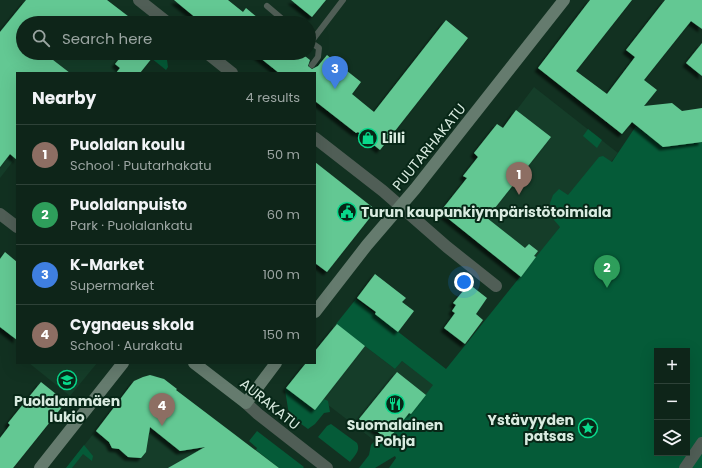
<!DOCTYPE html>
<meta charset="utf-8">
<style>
body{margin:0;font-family:Poppins,sans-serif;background:#1c3126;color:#f1f3f6}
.controls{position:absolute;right:12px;bottom:12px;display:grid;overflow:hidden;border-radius:0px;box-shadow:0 4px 16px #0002}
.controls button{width:36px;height:36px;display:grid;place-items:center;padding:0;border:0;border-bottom:1px solid #2e4238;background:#0e2519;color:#f1f3f6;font:20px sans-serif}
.you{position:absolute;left:464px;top:282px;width:14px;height:14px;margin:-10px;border:3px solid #fff;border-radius:50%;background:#1a73e8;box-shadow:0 0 0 6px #1a73e833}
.badge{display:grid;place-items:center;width:26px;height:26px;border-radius:50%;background:#09d98b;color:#fff;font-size:13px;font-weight:700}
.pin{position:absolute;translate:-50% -33px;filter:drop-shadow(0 1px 2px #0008)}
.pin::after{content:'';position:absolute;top:21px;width:14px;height:12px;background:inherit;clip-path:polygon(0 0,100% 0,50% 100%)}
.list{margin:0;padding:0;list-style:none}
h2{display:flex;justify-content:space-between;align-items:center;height:52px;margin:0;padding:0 16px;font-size:17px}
h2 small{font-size:13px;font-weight:400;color:#9ba5a2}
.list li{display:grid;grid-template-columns:26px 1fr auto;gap:12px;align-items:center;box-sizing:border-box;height:60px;padding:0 16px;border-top:1px solid #2e4238}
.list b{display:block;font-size:15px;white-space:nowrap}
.list p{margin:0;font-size:13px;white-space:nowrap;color:#9ba5a2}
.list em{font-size:13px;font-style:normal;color:#9ba5a2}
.icon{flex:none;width:22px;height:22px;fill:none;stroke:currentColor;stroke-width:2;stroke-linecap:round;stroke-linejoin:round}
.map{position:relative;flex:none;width:702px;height:468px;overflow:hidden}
.search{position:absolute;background:#0e2519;box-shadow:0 4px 16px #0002;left:16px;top:16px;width:300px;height:44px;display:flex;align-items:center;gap:10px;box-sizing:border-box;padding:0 14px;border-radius:22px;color:#9ba5a2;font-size:15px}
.panel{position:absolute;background:#0e2519;box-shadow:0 4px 16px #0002;left:16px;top:72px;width:300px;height:292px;border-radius:0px}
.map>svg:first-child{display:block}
.built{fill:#153d29}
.green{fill:#055b38;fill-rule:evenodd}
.building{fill:#63c893;filter:url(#shadow)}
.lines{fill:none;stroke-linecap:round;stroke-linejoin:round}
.lane{stroke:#505e56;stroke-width:6}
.street{stroke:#505e56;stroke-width:12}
.secondary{stroke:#657b6e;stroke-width:12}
.labels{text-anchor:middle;stroke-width:4;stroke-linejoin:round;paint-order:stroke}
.poi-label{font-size:14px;font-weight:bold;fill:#d9ebe0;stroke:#072717;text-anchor:start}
.street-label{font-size:14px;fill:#d9ebe0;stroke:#072717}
</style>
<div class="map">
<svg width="702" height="468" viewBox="0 0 702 468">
<defs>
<filter id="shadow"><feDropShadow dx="-3.5" dy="3.5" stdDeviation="1" flood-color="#0009"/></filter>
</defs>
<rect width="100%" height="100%" fill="#123121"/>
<g class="built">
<path d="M26 0H107L138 23H23V53H156L140 73H17V156L0 178V32Z"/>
<path d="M534 87 618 153 521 277 440 212 466 179 463 176 503 128Z"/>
<path d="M336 324 395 369 402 361 434 385 384 448 323 401 313 413 284 391 306 363H315V351Z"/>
<path d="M29 363H97L70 396Z"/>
<path d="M153 375 161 379 240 438 216 468H66L123 397 122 396 132 384H133L143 377Z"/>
</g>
<g class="green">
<path d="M156 53H166L168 67 166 70 151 58Z"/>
<path d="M636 126 663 147 702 142V468H389L396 458 395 456 375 468H359L369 455 371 445 381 434 388 440 409 413 411 414 433 385 402 361 395 369 336 324 356 299 446 369 560 227 554 220 550 203 553 195 559 189 568 195 599 157 603 156 612 162ZM657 351H687V453H657Z"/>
<path d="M588 129 602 140 597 148 583 136Z"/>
<path d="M286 388 314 410 324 399 328 401 330 412 324 413 315 424 308 429 289 415 285 390Z"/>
<path d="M331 424 357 443C361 451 354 456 350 462L318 437 327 426Z"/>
<path d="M257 431 304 467 303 468H279L256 450 257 448 249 441Z"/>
<path d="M84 445 93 456 92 461 83 454 72 468H66Z"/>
</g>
<g class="building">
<path d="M26 0H107L137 23H23V53H44L70 73H17V160L10 154 0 167V32Z"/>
<path d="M174 0H228L243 12 246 8 264 23H202Z"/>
<path d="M291 0H326L312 17Z"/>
<path d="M590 0H632L576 71 607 94 635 57 626 50 665 0H702V29L691 21 644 80 657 90 644 106 672 103 682 111 702 108V142L663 147 632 122 622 134 538 68Z"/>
<path d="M446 20 468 38 380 150 358 132 356 133 315 101V73H279L254 53H301L310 60 308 66 312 69 318 66 327 55 361 82 352 94 374 112Z"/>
<path d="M702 43V76L686 63Z"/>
<path d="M124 53H156L140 73H116L120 68 115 64Z"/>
<path d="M516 110 551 137 487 218 525 248 529 244 538 251 534 256 536 257 521 277 440 212 467 178 463 176 478 157 474 153 497 124 503 128Z"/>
<path d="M315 162 376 210 327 272 315 263Z"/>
<path d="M5 252 17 262V340L0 327V259Z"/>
<path d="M375 274 406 298 402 302 414 311 398 332 375 314 376 312 357 298Z"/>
<path d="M469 284 487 298 476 314 483 320 465 344 444 328 455 313 452 311 456 305 453 303Z"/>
<path d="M337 324 365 346 315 410 286 388 306 363H315V351Z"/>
<path d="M397 372 426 395 411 414 409 413 388 440 369 425 368 426 359 419Z"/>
<path d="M150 375 164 379 177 389 176 390 279 468H168L205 447 180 451 150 427 146 452 141 458 128 457 119 449 112 448 109 442 96 431 134 381 143 377Z"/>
<path d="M41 382 66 402 13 468H0V438L10 425 8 423Z"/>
</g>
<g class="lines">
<g class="lane">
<path d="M267 6 287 23"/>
<path d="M309 41 319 48 318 57 312 65"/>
<path d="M311 42 343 0"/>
</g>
<g class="street">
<path d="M139 0 168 23"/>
<path d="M207 53 232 73"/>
<path d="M315 138 383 191 447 247 496 286"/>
<path d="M0 214 17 227"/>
<path d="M246 403 258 414 327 468"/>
<path d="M685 468 702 443"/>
</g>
<g class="secondary">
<path d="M315 312 367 245 415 189 564 0"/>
<path d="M194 363 246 403 276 363"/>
<path d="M40 468 123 363"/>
</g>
</g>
<defs>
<g id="shop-ring" transform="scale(1)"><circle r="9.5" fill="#072717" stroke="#09d98b" stroke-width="1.5"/><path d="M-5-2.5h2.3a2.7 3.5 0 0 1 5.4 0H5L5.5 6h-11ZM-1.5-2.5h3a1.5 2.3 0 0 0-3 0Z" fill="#09d98b"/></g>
<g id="civic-ring" transform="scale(1)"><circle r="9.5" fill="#072717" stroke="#09d98b" stroke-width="1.5"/><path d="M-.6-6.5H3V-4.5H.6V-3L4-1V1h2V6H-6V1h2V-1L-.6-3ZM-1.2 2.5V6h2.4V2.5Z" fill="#09d98b"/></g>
<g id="school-ring" transform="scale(1)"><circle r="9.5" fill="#072717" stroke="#09d98b" stroke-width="1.5"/><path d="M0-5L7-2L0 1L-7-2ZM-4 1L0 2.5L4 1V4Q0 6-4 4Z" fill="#09d98b"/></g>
<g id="restaurant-ring" transform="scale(1)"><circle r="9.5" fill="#072717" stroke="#09d98b" stroke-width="1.5"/><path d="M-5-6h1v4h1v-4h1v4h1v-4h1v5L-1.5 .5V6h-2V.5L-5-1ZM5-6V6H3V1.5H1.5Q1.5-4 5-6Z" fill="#09d98b"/></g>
<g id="sight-ring" transform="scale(1)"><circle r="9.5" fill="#072717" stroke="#09d98b" stroke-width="1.5"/><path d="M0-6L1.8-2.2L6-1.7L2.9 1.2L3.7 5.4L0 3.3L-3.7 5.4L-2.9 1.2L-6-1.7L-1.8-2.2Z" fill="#09d98b"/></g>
</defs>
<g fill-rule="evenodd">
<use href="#shop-ring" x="368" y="138"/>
<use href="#civic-ring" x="347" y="212"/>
<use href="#school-ring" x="67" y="380"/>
<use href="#restaurant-ring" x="395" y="404"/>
<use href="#sight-ring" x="588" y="428"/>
</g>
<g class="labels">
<g class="poi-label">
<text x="382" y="143">Lilli</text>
<text x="361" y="217">Turun kaupunkiympäristötoimiala</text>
<text x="67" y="406" text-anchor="middle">Puolalanmäen<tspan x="67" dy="16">lukio</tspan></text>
<text x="574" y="425" text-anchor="end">Ystävyyden<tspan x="574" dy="16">patsas</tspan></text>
<text x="395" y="430" text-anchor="middle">Suomalainen<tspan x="395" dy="16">Pohja</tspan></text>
</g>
<g class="street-label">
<text transform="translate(429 147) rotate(-51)" y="5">PUUTARHAKATU</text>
<text transform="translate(270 404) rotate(39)" y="5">AURAKATU</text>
</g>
</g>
</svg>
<div class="controls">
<button>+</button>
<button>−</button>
<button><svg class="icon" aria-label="layers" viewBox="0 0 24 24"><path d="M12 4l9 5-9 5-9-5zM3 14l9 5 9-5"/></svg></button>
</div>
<div class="you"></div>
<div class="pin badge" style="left:519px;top:195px;background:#8d6e63">1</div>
<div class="pin badge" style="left:607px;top:288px;background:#2e9e5b">2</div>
<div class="pin badge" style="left:335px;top:89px;background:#3f7fe0">3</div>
<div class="pin badge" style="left:162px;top:426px;background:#8d6e63">4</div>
<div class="search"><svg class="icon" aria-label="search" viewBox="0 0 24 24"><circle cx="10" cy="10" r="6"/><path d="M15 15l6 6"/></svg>Search here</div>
<section class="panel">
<h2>Nearby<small>4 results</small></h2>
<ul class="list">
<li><span class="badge" style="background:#8d6e63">1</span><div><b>Puolalan koulu</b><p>School · Puutarhakatu</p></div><em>50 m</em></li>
<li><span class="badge" style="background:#2e9e5b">2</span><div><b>Puolalanpuisto</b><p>Park · Puolalankatu</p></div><em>60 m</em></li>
<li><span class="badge" style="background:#3f7fe0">3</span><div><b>K-Market</b><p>Supermarket</p></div><em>100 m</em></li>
<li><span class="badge" style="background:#8d6e63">4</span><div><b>Cygnaeus skola</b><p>School · Aurakatu</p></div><em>150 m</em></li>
</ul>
</section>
</div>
